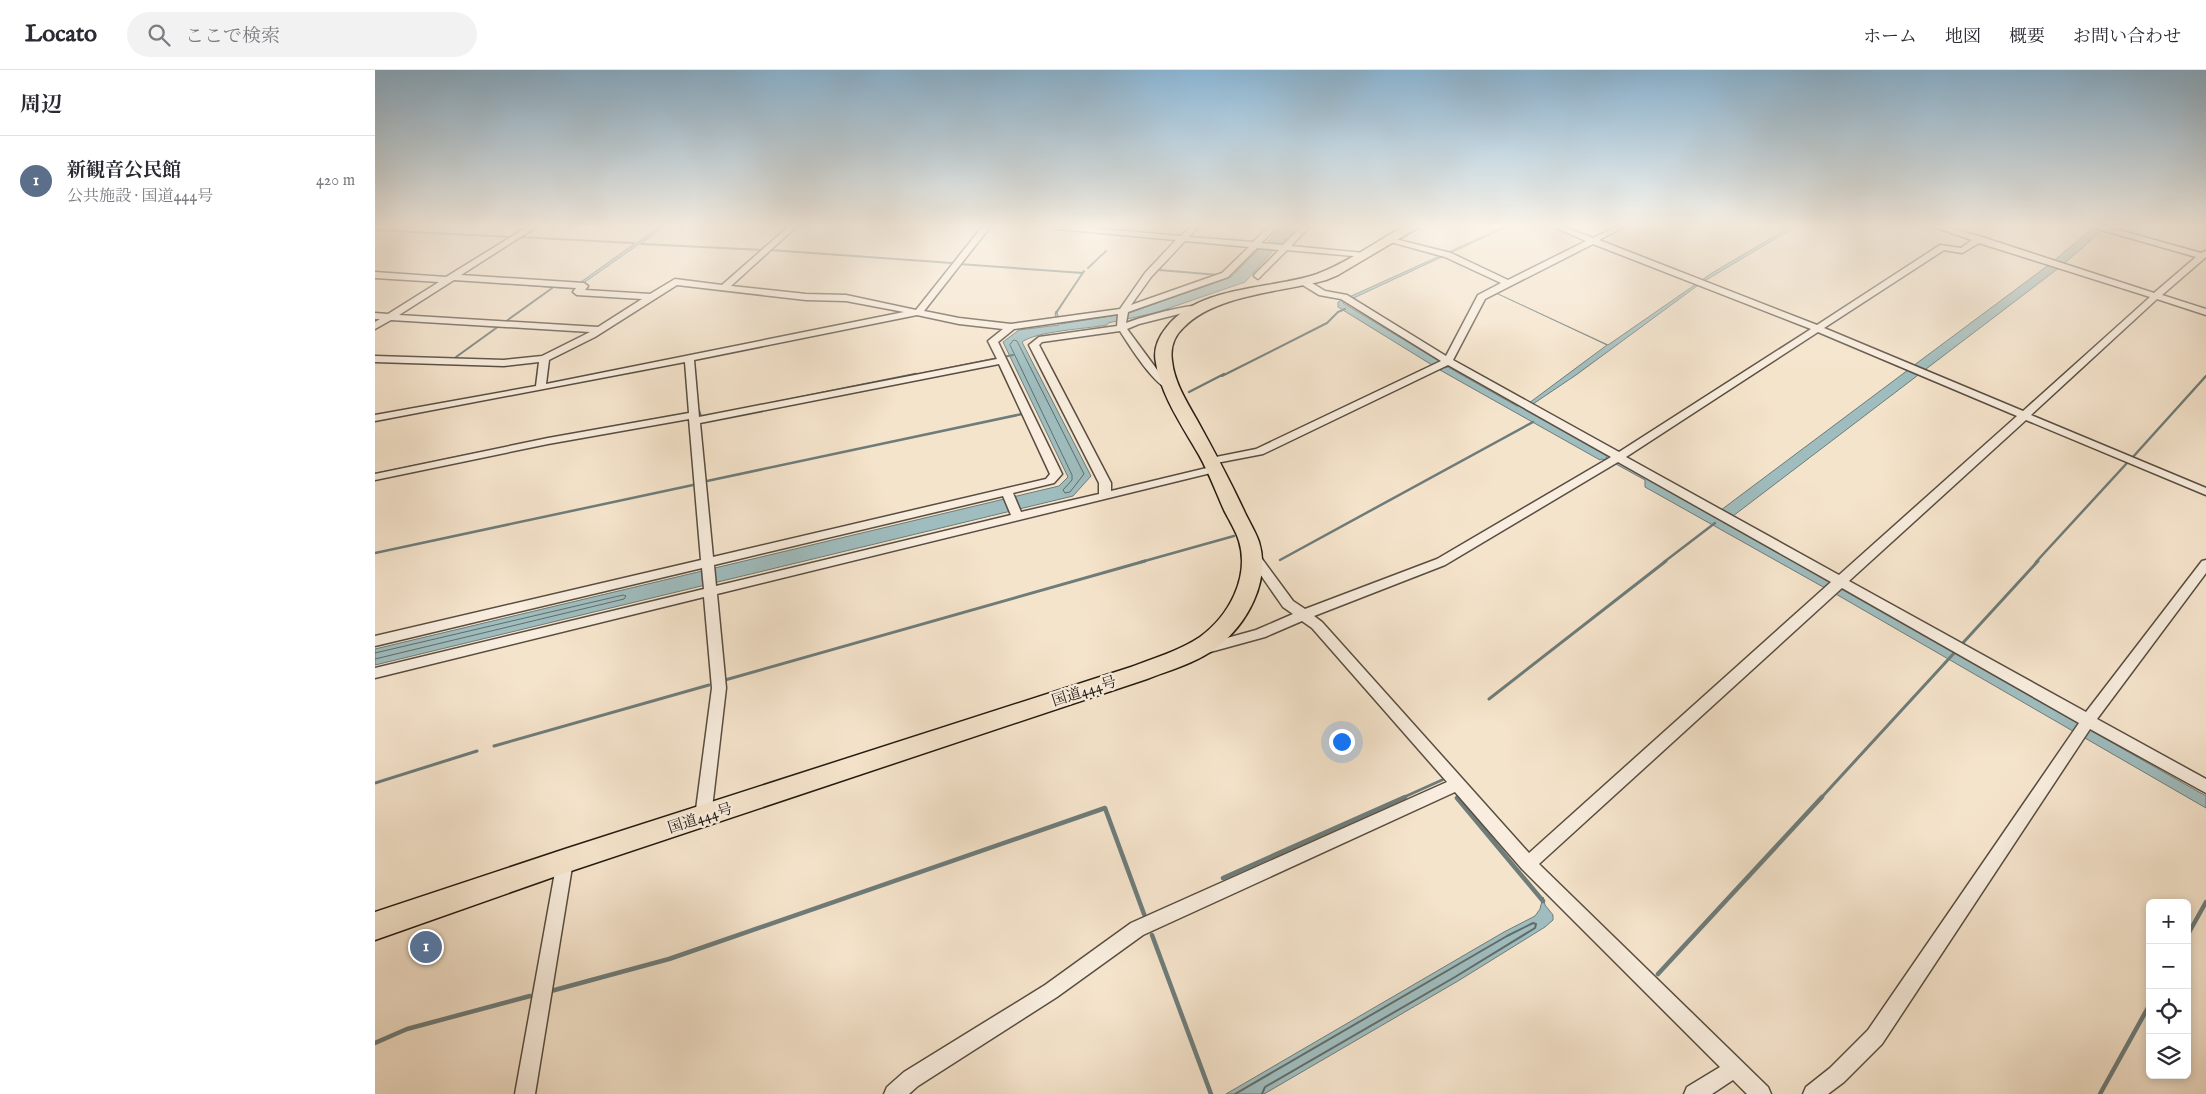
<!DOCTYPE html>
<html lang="ja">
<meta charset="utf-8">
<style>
body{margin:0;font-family:"IM FELL English","Noto Serif JP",serif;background:#f2f2f3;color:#2b2b33}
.controls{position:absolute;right:15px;bottom:15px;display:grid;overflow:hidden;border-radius:8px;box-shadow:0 2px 8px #0003}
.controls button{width:45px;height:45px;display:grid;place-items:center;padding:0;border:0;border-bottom:1px solid #e1e1e2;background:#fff;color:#2b2b33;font:25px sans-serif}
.you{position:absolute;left:966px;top:671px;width:18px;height:18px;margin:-12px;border:4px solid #fff;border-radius:50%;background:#1a73e8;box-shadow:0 0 0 8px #1a73e833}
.badge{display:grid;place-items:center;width:32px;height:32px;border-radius:50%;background:#d93025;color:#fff;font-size:16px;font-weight:700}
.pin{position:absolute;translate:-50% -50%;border:2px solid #fff;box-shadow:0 1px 5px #0006}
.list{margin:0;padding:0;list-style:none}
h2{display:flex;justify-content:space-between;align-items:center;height:65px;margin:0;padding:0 20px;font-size:21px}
h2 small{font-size:16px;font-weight:400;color:#7c7c81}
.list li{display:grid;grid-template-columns:32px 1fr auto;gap:15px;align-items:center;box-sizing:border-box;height:90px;padding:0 20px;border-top:1px solid #e1e1e2}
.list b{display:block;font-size:19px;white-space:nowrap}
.list p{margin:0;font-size:16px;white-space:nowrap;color:#7c7c81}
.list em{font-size:16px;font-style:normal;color:#7c7c81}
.icon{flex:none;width:28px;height:28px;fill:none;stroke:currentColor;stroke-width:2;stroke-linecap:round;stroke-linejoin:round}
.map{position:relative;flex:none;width:1831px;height:1024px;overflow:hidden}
header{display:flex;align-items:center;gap:30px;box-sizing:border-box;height:70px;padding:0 25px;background:#fff;border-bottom:1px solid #e1e1e2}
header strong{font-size:24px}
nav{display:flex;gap:28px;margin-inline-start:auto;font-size:18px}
.search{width:350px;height:45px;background:#f2f2f3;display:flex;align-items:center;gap:12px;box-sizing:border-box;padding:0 18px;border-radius:28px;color:#7c7c81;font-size:19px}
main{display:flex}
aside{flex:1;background:#fff}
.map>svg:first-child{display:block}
.water{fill:#9fbdbf;stroke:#6e7c7a}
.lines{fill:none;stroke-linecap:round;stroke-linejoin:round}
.shore-far1{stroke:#626c68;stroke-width:1}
.shore{stroke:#626c68;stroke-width:2}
.stream-far3{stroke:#6e7c7a;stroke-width:2}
.stream-far2{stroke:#6e7c7a;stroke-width:2.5}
.stream-far1{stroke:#6e7c7a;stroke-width:3}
.stream{stroke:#6e7c7a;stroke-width:4.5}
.minor-casing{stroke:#584d40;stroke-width:3}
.trunk-casing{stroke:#241b12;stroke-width:3}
.minor{fill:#f8edde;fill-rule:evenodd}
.trunk{fill:#f5e4cc;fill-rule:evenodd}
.labels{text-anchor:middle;stroke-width:5;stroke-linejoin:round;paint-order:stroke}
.street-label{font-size:15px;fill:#241b12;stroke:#f8edde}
</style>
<header>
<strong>Locato</strong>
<div class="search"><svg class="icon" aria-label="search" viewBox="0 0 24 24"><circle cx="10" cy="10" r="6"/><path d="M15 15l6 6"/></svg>ここで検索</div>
<nav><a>ホーム</a><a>地図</a><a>概要</a><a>お問い合わせ</a></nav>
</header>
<main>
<aside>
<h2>周辺<small></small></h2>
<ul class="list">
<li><span class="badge" style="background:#5c6f8a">1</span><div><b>新観音公民館</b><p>公共施設 · 国道444号</p></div><em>420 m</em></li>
</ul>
</aside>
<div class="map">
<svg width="1831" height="1024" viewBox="0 0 1831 1024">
<rect width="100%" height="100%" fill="#f5e4cc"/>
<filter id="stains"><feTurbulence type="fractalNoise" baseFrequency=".004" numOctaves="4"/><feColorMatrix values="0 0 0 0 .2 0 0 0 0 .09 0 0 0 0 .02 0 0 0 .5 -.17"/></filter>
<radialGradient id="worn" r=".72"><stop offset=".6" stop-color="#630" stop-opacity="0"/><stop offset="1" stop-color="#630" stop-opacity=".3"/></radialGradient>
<g class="water">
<path d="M283 157H288L267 173 271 174H264L200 219 76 210 203 214 259 174 255 173H262Z"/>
<path d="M906 157H922L906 174H904L870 212 780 243 733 253 732 255C710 259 662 261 647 272L716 406 698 426 0 595V579L684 416 693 407 628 272 644 260 684 255 680 244 681 241H683L682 243 686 254 754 243 856 207 885 178H887Z"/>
<path d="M1129 157H1131L968 233 1064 291 1062 293 1070 298 1073 297 1142 336 1154 333 1232 275 1121 223 1233 275 1337 203 1415 157H1420L1326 213 1201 305 1158 334 1149 337 1150 340 1232 386 1231 388 1242 391 1339 447H1344L1350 442 1346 440 1533 300 1537 302 1538 296 1675 194 1719 157H1729L1727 158 1729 159 1685 197 1358 446 1354 444 1348 449V452L1831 726V738L1466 527 1270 417V410L1241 394 1227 389 1225 390 1065 300 1067 299 1057 295 963 237V232Z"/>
<path d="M1168 827 1170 835 1178 845V850L1170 857 1083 911 889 1024H851L1129 862 1160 846 1165 839Z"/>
</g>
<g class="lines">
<g class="shore-far1">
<path d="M639 270 642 271 709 404 695 422 690 423 688 420 697 410V405L635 275Z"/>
<path d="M0 583 248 525 251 526 249 529 0 589"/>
</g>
<path class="shore" d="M860 1024 1132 866 1158 853 1161 854 1160 858 1080 907 890 1017 887 1024"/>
<g class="stream-far3">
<path d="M0 160 137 167"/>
<path d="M144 167 258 173"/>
<path d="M267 174 388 180"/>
<path d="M395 180 577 193"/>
<path d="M584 194 708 203"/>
<path d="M713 198 731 181"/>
<path d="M784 200 844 205"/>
<path d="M681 243 709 201"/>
<path d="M130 252 180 216"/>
<path d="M81 287 124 256"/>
<path d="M535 306 638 285"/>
<path d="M847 306 952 253 963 242 970 239"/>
</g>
<g class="stream-far2">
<path d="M814 322 849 304"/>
<path d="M397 333 541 304"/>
<path d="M324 341 326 347 329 346"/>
<path d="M1757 388 1831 306"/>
<path d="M0 404 175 368 315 343"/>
<path d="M332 411 647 344"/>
<path d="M0 483 318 415"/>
<path d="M905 490 1158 352"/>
<path d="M766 492 859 466"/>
<path d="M1289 492 1340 453"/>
<path d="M1661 492 1752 393"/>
</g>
<g class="stream-far1">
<path d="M1586 575 1663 491"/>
<path d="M350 610 770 491"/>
<path d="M1114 629 1291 491"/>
<path d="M119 676 334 615"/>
<path d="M0 713 102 681"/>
<path d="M1027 728 1067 710"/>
<path d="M1446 728 1581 581"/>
</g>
<g class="stream">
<path d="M1082 728 1168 831"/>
<path d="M848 808 1030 727"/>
<path d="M777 865 836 1024"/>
<path d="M1812 866 1831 832"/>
<path d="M1283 904 1447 727"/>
<path d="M176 921 294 889 730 738 769 844"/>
<path d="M0 973 32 959 155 926"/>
<path d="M1725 1024 1775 934"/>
</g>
<g class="minor-casing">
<g id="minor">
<path d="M152 157H161L86 205 209 213 213 216 210 220 275 224 300 209 347 215 413 157H421L356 216 431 224 471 225 541 240 607 157H615L549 241 584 248 636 254 745 239 770 203 801 170 682 159 678 157H704L806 166 815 157H823L814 167 878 172 894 157H902L886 173 908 175 926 157H934L916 176 989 183 993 185 989 187 912 180 883 209 879 206 880 204 904 180 882 178 853 207 753 242 751 253C763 248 824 230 832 237L764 254 752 259 786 305 801 317V321C784 324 754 275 745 261L667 272 664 275 736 413V421L840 396 844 397 845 399 844 401 342 524 351 618 336 747 334 752 328 754 322 752 320 747 337 618 329 527 0 608V598L329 519 327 498 0 576V566L326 490 314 349 173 374 0 410V404L173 368 314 343 310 292 0 351V345L161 316 164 292 129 296 0 292V286L129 290 167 286 215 262 16 250 0 259V252L5 249H0V243L13 244 64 212 0 208V202L71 207ZM810 171 874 177 847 203 756 235 776 207ZM79 210 201 218 198 222 202 225 267 229 223 257 24 245ZM302 215 431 230 471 231 529 242 171 314 174 290 220 267ZM743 244 742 256 664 267 654 275 724 413V424L646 442 638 423 679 413 687 404 623 272 639 259ZM542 245 584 254 628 259 613 271 622 289 324 347 319 290ZM624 294 675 404 671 409 338 487 325 353ZM628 426 636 445 341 516 339 495Z"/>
<path d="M1179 157H1189L1218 168 1240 157H1249L1224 170 1442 255 1565 175 1586 178 1597 170 1559 157H1570L1607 167 1779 223 1821 187 1723 159 1722 157H1733L1826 183 1831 181V187L1787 225 1831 239V245L1782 229 1656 345 1831 418V425L1651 350 1474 511 1711 642 1827 491 1831 490V503L1722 649 1831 709V723L1715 659 1507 974 1469 1012 1453 1024H1428L1431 1017 1455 998 1493 960 1704 653 1467 518 1164 794 1393 1017 1396 1024H1372L1358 1010 1337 1024H1309L1312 1017 1345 997 1147 799 1080 722 768 865 682 927 543 1016 534 1024H509L512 1017 529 1002 670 915 756 853 1072 712 937 558 927 551 890 567 828 584 823 582 821 579 823 576 881 560 918 544 908 537 874 488 872 485 874 482H882L918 531 930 539 1062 489 1236 387 1073 295 888 384 836 394 831 391 836 388 881 379 1066 291 966 229 944 225 926 214V210H932L950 221 972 225 1071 286 1103 225 1126 213 1070 187 1012 171V167L1076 183 1133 210 1211 171ZM1604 173 1775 227 1648 341 1449 258 1569 180 1587 183ZM1218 174 1436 259 1244 382 1078 290 1110 229ZM1443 262 1642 346 1464 505 1251 387ZM1243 392 1456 512 1154 783 947 552 939 546 1070 495Z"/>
<path d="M190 784 196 786 198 791 160 1024H140L182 791 184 786Z"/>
</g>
</g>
<g class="trunk-casing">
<path id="trunk" d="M1028 157H1044L963 205 951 210C908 222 841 224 809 257 799 266 795 278 797 291 799 312 812 332 822 350 839 381 856 412 871 445 875 453 881 463 884 472 896 511 872 555 841 578 821 593 795 600 772 609L190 803 0 870V842L190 779 756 597C779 588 804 581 825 567 854 546 875 507 864 471 861 461 854 450 849 440 841 422 834 403 824 385 808 357 786 326 781 293 778 280 783 268 791 258 823 215 895 220 942 204 972 193 1000 172 1028 157Z"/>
</g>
<use href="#minor" class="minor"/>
<use href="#trunk" class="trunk"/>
</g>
<linearGradient id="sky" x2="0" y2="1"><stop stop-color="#8bb8d8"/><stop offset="0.52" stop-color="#faf3e8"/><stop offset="1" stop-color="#faf3e8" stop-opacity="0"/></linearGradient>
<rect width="1831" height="300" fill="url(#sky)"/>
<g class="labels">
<g class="street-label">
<text transform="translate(709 621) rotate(-18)" y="5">国道444号</text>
<text transform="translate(325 748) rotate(-18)" y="5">国道444号</text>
</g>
</g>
<rect width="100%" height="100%" filter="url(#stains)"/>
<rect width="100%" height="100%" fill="url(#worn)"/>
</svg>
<div class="controls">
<button>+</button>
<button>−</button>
<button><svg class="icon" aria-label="locate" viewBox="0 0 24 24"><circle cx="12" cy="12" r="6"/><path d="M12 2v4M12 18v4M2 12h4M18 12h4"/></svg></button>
<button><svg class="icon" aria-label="layers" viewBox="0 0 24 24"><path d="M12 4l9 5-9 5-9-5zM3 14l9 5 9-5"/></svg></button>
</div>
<div class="you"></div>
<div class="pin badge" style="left:51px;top:877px;background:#5c6f8a">1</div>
</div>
</main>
